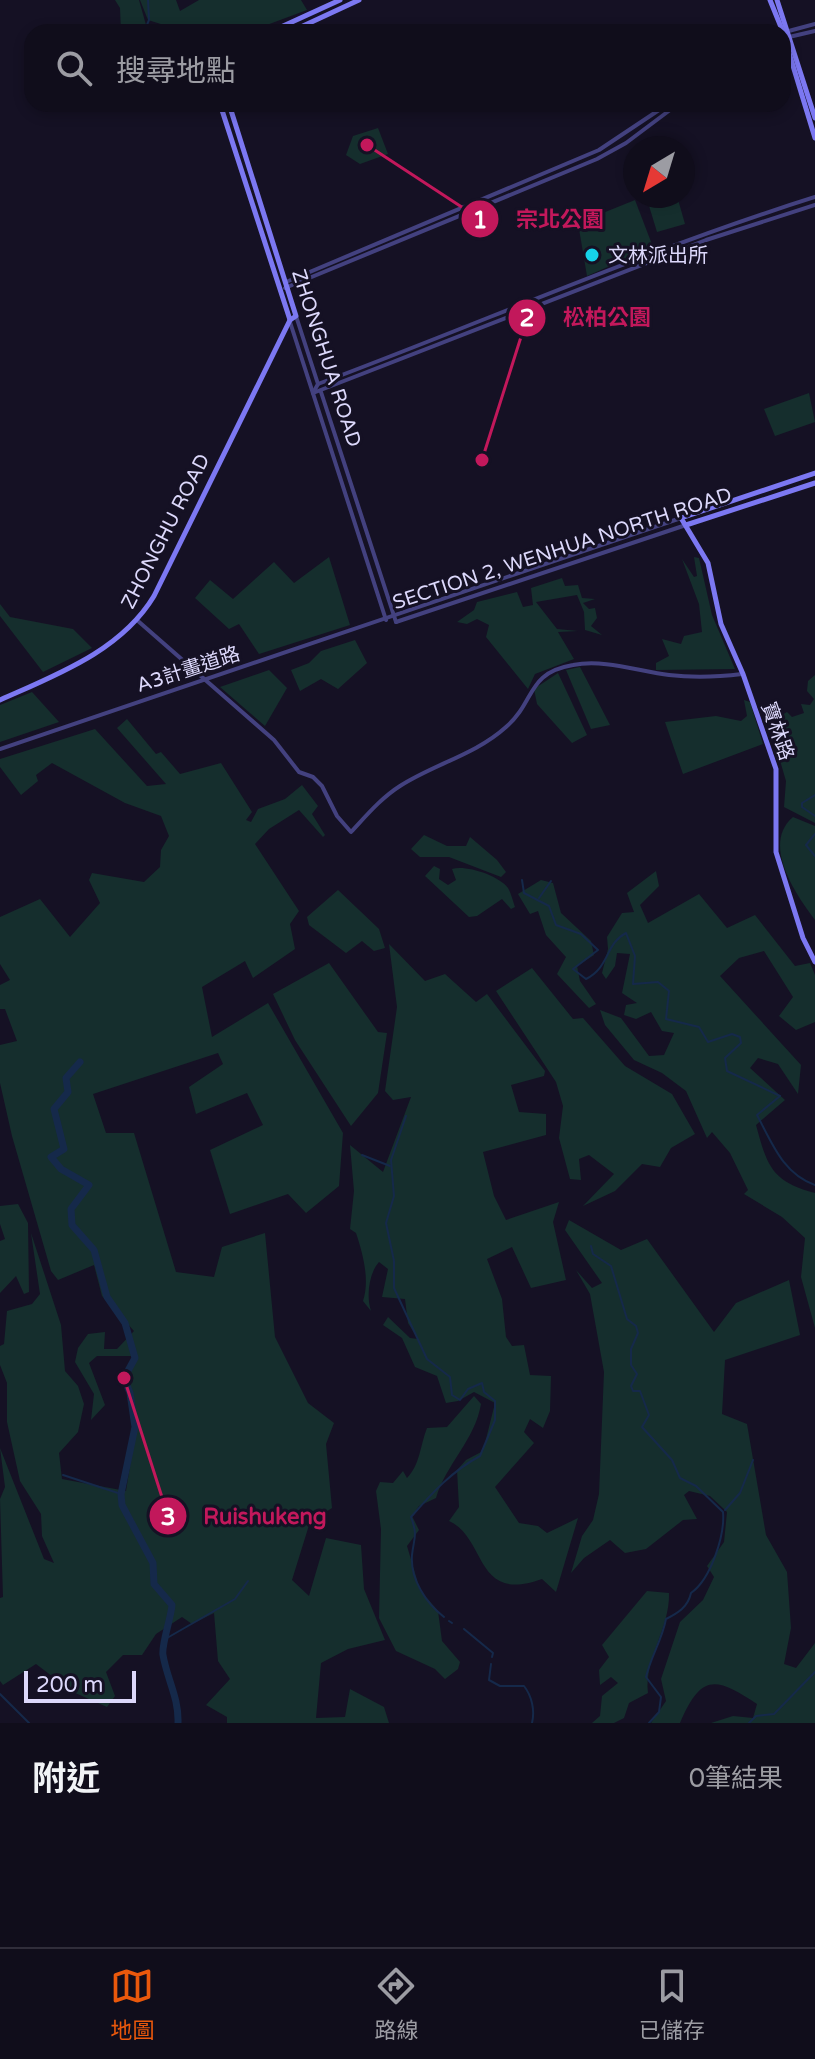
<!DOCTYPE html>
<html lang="zh-TW">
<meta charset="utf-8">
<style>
body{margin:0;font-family:"Varela Round","Noto Sans TC",sans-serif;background:#191624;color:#f1f3f6}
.compass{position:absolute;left:623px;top:136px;width:72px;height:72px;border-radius:50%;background:#100d1b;box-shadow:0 4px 12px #0003;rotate:218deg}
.scale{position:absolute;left:24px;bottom:20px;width:112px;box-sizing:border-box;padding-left:8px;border:4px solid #dcd8fb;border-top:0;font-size:22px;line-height:28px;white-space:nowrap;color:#dcd8fb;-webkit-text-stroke:6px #151124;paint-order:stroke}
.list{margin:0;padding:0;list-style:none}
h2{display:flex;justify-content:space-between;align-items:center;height:104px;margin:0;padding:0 32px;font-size:34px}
h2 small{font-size:26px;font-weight:400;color:#9c9ca3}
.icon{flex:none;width:44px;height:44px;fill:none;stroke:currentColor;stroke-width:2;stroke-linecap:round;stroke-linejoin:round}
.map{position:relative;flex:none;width:815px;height:1723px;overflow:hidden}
.search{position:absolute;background:#100d1b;box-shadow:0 4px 12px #0003;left:24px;right:24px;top:24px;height:88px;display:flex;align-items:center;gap:20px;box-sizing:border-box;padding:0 28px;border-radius:24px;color:#9c9ca3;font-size:30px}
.sheet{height:224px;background:#100d1b}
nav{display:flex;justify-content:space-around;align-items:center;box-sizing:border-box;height:112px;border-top:2px solid #302d3a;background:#100d1b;font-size:22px;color:#9c9ca3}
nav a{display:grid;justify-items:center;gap:4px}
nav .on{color:#ea580c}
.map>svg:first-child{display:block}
.green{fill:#152e2d}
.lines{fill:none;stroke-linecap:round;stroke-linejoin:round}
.stream{stroke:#15294a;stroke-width:2}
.river{stroke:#15294a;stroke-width:7}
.tertiary{stroke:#43417f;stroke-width:4}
.secondary{stroke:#7c78f2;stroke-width:5}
.poi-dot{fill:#16d2e9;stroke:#151124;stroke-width:3}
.labels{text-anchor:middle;stroke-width:6;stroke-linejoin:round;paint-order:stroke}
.poi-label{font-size:20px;fill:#dcd8fb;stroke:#151124;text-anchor:start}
.street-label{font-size:20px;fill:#dcd8fb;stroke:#151124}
.leader{fill:none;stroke:#c2185b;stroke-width:3}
.callout-dot{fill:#c2185b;stroke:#151124;stroke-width:3}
.mark-label{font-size:24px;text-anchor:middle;font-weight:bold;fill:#fff}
.callout-label{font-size:22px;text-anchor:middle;font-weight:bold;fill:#c2185b;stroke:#151124;stroke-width:6;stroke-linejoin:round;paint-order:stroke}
</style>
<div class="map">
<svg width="815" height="1723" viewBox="0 0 815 1723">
<rect width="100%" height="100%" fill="#151124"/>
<g class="green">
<path d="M115 0H139L148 32H121L120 8Z"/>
<path d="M140 0H176L180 11 199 0H301L307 10 248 32H186L148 20Z"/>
<path d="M378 128 388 154 360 164 346 155 353 136Z"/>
<path d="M646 196H677L685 224 657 232Z"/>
<path d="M635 200 653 247 587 276 578 223Z"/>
<path d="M809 393 815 422 775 436 764 409Z"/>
<path d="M329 557 350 625 259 654 239 624 229 629 195 598 210 580 233 599 274 562 294 583Z"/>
<path d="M694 557 699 558 712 615 735 669 656 670V663L669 656 662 639 681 644 684 636 702 632 699 604 682 559 694 577 697 576Z"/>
<path d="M562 578 565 586 578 585 582 598 595 599 583 603 589 609 595 608 597 618 591 626 602 635 585 630 584 612 577 595 536 602 557 629 578 631 558 632 574 659 535 674 528 689 486 637 489 625 477 619 467 624 457 622 474 610 477 602 517 592 523 607 533 605 531 588Z"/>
<path d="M0 604 10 617 73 629 92 648 43 672 0 616Z"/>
<path d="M355 640 367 663 338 689 321 679 300 691 291 670 309 663 321 651Z"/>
<path d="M580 667 610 725 591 729 566 670Z"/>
<path d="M269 670 287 688 265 726 220 687Z"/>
<path d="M558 673 587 735 572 743 537 704 534 689Z"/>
<path d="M815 675V823L784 807 786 781 769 723 787 712 792 717 804 713 801 704 810 705 814 699 807 691 808 681Z"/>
<path d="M32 692 59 722 0 742V705Z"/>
<path d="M744 700 750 702 763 744 683 774 665 722 716 716 741 721 747 716Z"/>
<path d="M127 719 156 754 161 752 180 774 221 763 252 812 246 820 251 822 258 809 285 799 302 785 318 806 312 814 325 835 323 837 299 810 269 829 255 844 299 911 290 924 295 949 253 978 245 961 202 987 212 1037 268 1003 343 1133 339 1186 306 1213 288 1194 230 1214 210 1150 263 1125 247 1093 196 1114 189 1087 223 1064 218 1053 93 1094 106 1133H134L176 1272 214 1277 222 1247 265 1233 275 1337 308 1403 334 1423 326 1444 332 1508 310 1522 292 1580 309 1596 326 1538 361 1545 364 1589 385 1640 348 1649 321 1663 316 1718 345 1717 350 1689 384 1707 389 1723H227V1717L206 1705 230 1679 218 1661 214 1613 192 1624 182 1617 156 1634 142 1655H123L106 1672 115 1696 107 1707 73 1692 36 1664 3 1685 0 1681V1598L3 1597 0 1499 5 1487 0 1448 44 1559 54 1563 42 1536 41 1514 20 1481 7 1422V1383L0 1365V1346L4 1344 7 1311 32 1304 40 1294 31 1233 61 1325 65 1371 78 1386 84 1404 78 1432 59 1453 62 1479 126 1491 134 1440 125 1379 137 1356H97L89 1363 105 1405 91 1420 94 1394 75 1362 78 1348 88 1334 105 1332 104 1349H117L134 1331 102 1296 94 1265 58 1280 51 1271 12 1136 0 1083V1045L17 1041 5 1009H0V985L10 980 0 964V917L40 899 70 937 100 903 89 880 92 873 144 882 160 867 161 850 169 836 161 816 125 803 52 763 36 775 38 781 21 795 0 767V759L95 729 147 786 166 784 117 728Z"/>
<path d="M793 817 815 826V920C796 895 761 844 793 817Z"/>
<path d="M424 835 447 846H466L470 837 497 860 506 872 501 877 449 857H420L411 849Z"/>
<path d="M434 866 440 869 439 879 448 885 456 880 452 869C466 865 498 875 508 888 511 893 513 901 515 907L511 909 502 899 477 916 469 917 425 876Z"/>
<path d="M656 871 659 886 640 905 648 923 699 894 727 928 755 915 795 966 810 963 815 975V1022L796 1030 779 1016 793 997 764 951 739 958 720 976 801 1065 798 1094 778 1064 758 1058 750 1068 785 1100 756 1125C767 1166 772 1182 815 1193V1328L801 1277 805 1238 782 1217 744 1194 748 1190 730 1153 712 1132 707 1138 686 1091 662 1073 634 1060 605 1025 600 1010 621 1018 649 1056 664 1055 674 1033 662 1031 651 1012 636 1019 624 1015 626 1005 637 1003 622 993 630 954 617 953 615 966 606 979 602 973 608 949 607 937 622 913 634 912 627 893Z"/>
<path d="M541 880 553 883 561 913 591 941 594 955 577 966 580 981 596 1004 589 1008 557 974 566 957 546 935 538 911 530 914 518 894Z"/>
<path d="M338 890 379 929 385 948 374 951 362 941 346 953 309 925 307 917Z"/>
<path d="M389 944 425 981 445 974 476 1002 487 994 545 1071 544 1076 511 1085 519 1112 546 1114V1135L483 1152 494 1196 506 1220 559 1202 553 1222 566 1280 531 1288 512 1247 487 1259 502 1299 506 1337 512 1346 524 1345 530 1375 551 1376 550 1411 543 1428 530 1419 524 1432 534 1443 495 1487 519 1523 538 1526 547 1533 578 1518 556 1592 542 1579C474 1604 487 1538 449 1521L459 1507 457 1470 466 1460 483 1451 495 1403 474 1392 458 1401 446 1403 437 1376 415 1367 402 1338 383 1325 388 1317 410 1338 418 1339 408 1323 405 1299 382 1297 388 1269 379 1262C369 1273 366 1296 371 1311L363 1301C370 1280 363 1254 356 1233L350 1229 354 1191 350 1145 383 1172 411 1097 393 1100 385 1091 397 1007Z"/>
<path d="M329 963 378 1032 387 1033 378 1093 351 1126 295 1040 273 994Z"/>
<path d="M532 968 573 1019 583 1018 625 1066 672 1094 695 1134 671 1148 660 1167 642 1164 615 1191 583 1206 614 1174 589 1155 579 1159 581 1180 570 1179 559 1138 563 1106 556 1082 496 991Z"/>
<path d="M18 1204 28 1223 29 1292 24 1294 16 1276 0 1293V1241L5 1239 0 1224V1206Z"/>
<path d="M569 1220 621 1250 647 1239 714 1332 736 1303 789 1280 800 1335 725 1360 722 1414 747 1424 766 1535 787 1572 791 1628 784 1664 796 1668 815 1643V1723H711L733 1716 753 1718 757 1704C715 1676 701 1674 680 1723H651L666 1701 661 1679 680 1622 703 1600 714 1577 707 1566 724 1542 727 1512 710 1496 689 1491 684 1495 697 1519 683 1520 646 1549 625 1553 610 1540 584 1558 571 1573 582 1536 593 1520 599 1494 604 1372 590 1294 576 1270 592 1288 602 1283 565 1230Z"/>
<path d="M474 1396 481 1404C475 1440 446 1464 436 1498L419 1506 412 1516 419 1530 407 1546 420 1590 438 1611 442 1641 460 1662 458 1669 445 1679 435 1669 396 1651 379 1618 381 1529 376 1491 380 1482 393 1483 403 1471 407 1478C420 1465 420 1446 427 1428L447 1427Z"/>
<path d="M647 1591 669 1593C670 1629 644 1658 648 1693L629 1703 624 1718 614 1723H592L600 1716 602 1696 618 1683 611 1677 600 1685 599 1670 609 1657 602 1645Z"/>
</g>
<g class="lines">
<g class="stream">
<path d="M144 32 149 20 148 0"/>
<path d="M815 795 802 803V807L815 816"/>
<path d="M815 834 806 845 815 856"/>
<path d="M522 880 524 893 549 906 556 925 581 934 598 950 573 969 586 979C610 967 605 944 626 933L635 956 633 984 658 982 669 991 666 1019 699 1027 708 1042 732 1034 740 1037 741 1043 725 1058 727 1071 780 1096 757 1115C772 1143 783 1174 815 1185"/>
<path d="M539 898 551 881"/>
<path d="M406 1116 391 1160 394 1196 386 1223 394 1261V1288L427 1359 450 1377 452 1395 460 1400 468 1389 482 1383 484 1392 495 1401V1420L480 1456C452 1471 432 1493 411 1517 418 1536 414 1537 412 1555 410 1579 426 1603 444 1617"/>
<path d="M362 1155 390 1166"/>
<path d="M591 1246 593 1254 611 1266 627 1319 636 1326 638 1333 631 1349V1365L637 1374 631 1386 633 1391H640L649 1415 642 1427 672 1460 680 1478 696 1486 723 1512C725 1535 711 1579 691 1593 688 1607 678 1613 666 1619 662 1640 651 1656 646 1677L661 1697 659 1712 649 1723"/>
<path d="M63 1475 121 1494"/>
<path d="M725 1510 740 1493 753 1460"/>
<path d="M449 1621 452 1623"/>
<path d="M464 1629 493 1653 492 1657"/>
<path d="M167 1638 235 1599 248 1581"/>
<path d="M491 1664 489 1680 500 1686H524C532 1696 535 1711 532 1723"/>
<path d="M0 1694 29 1723"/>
<path d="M749 1723 756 1716 774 1714 815 1672"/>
</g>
<path class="river" d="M80 1062 66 1078 68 1092 54 1109 64 1149 51 1157 61 1169 89 1185 71 1209 72 1225 94 1250 107 1297 125 1323 135 1358 124 1378 130 1393 135 1427 121 1494 122 1505 153 1563 154 1584 172 1605C171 1618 161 1646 163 1655 167 1679 179 1698 178 1723"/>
<g class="tertiary">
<path d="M785 32 815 24"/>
<path d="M789 37 815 31"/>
<path d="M286 282 599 150 668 104"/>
<path d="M285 288 597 159 626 143 678 104"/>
<path d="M296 316 318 384"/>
<path d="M290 322 386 620"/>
<path d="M321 392 396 622"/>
<path d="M313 393 318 384C484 322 646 250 815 197"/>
<path d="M313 393 706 240 815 205"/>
<path d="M138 621 274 740 299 772 313 777 322 786 337 816 351 832C366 816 381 798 400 786 434 764 475 755 506 727 536 701 526 673 573 665 604 659 638 671 669 675 694 678 718 677 742 674"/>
<path d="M396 622 686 525"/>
<path d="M0 749 681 518"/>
</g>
<g class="secondary">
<path d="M770 0 783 32"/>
<path d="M777 0 815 118"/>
<path d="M270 32 340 0"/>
<path d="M290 32 359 0"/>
<path d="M783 33 815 138"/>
<path d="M220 104 290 320"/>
<path d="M815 473 681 518 708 563 721 624 743 674 776 769V852L803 938 815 962"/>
<path d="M686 525 815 483"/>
<path d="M0 700C56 675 121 651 154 596L290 320 296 316 229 104"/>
</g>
</g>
<circle class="poi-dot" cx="592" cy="255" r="8"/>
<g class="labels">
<g class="poi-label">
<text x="608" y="262">文林派出所</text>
</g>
<g class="street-label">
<text transform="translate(327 358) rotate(72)" y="7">ZHONGHUA ROAD</text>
<text transform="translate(165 531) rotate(-63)" y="7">ZHONGHU ROAD</text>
<text transform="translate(562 548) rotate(-18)" y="7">SECTION 2, WENHUA NORTH ROAD</text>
<text transform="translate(188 669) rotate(-18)" y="7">A3計畫道路</text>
<text transform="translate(778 731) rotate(71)" y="7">寶林路</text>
</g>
</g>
<path class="leader" d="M367 145L480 219M482 460L527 318M124 1378L168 1516"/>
<g class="callout-dot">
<circle cx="367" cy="145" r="8"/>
<circle cx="482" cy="460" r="8"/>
<circle cx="124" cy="1378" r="8"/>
<circle cx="480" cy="219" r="20"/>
<circle cx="527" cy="318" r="20"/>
<circle cx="168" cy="1516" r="20"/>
</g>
<g class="mark-label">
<text x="480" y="228">1</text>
<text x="527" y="326">2</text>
<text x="168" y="1525">3</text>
</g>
<g class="callout-label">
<text x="560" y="227">宗北公園</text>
<text x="607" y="325">松柏公園</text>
<text x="265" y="1524">Ruishukeng</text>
</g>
</svg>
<svg class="compass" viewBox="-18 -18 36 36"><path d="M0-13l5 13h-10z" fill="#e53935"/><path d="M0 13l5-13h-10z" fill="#9c9ca3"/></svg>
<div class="scale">200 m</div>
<div class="search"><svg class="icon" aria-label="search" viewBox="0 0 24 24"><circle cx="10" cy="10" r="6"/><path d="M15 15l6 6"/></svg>搜尋地點</div>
</div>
<section class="sheet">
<h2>附近<small>0筆結果</small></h2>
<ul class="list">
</ul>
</section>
<nav>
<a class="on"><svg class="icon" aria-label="map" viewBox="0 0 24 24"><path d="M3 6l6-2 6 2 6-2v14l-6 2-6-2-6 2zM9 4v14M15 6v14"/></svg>地圖</a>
<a><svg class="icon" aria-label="directions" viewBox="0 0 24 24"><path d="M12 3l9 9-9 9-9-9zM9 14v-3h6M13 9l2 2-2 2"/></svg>路線</a>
<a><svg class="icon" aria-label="saved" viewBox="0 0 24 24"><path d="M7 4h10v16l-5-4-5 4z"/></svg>已儲存</a>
</nav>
